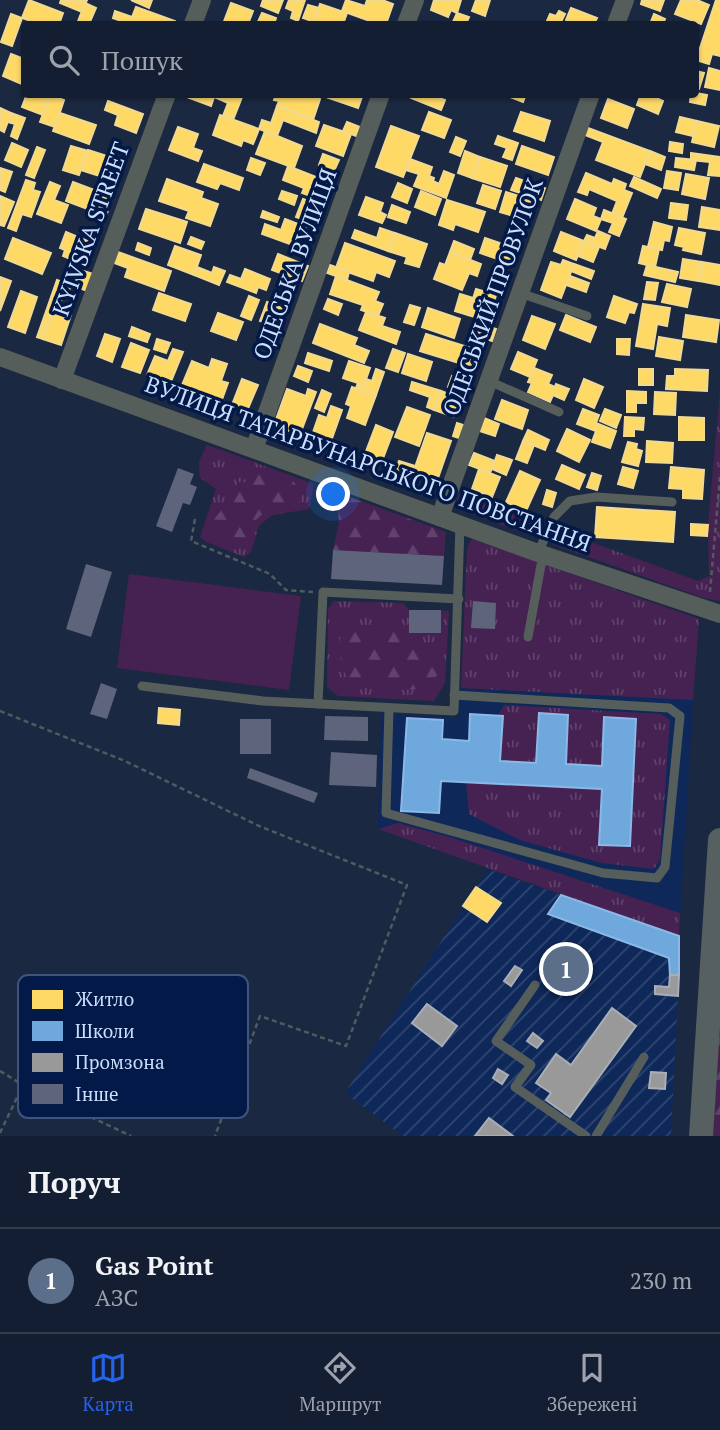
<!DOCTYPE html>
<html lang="uk">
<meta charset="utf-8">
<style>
body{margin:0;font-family:"PT Serif",serif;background:#212b3e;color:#f1f3f6}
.you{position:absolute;left:334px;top:495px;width:24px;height:24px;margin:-18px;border:5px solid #fff;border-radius:50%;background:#1a73e8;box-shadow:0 0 0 10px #1a73e833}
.badge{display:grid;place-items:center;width:46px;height:46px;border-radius:50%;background:#2563eb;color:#fff;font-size:23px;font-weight:700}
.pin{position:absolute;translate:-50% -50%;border:4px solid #fff;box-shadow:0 2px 7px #0006}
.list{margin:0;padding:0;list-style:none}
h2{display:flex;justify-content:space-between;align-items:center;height:91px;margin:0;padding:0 28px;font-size:30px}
h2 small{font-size:23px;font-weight:400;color:#9da2ac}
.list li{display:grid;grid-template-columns:46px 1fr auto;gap:21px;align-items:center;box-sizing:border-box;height:105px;padding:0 28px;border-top:2px solid #333c4d}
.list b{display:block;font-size:26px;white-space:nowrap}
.list p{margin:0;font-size:23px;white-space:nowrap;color:#9da2ac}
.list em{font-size:23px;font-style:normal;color:#9da2ac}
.icon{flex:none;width:38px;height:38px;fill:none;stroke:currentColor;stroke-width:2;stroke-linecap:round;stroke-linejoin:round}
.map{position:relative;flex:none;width:720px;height:1136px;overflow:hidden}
.search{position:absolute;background:#141e32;box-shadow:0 2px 5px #0004;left:21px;right:21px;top:21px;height:77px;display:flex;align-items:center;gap:18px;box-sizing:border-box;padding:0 24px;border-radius:7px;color:#9da2ac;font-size:26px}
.sheet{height:196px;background:#141e32}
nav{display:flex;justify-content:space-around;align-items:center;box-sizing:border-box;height:98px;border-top:2px solid #333c4d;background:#141e32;font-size:19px;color:#9da2ac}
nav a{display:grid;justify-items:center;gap:4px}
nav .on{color:#2563eb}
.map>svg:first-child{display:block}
.built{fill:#0e2859}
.industrial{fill:url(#industrial-furrows)}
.grass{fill:url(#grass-tufts)}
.forest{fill:url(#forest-firs)}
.pitch{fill:#462252}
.homes{fill:#ffd966;stroke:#f0da93;stroke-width:2}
.schools{fill:#6fa8dc;stroke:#8bb8e6;stroke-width:2}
.industry{fill:#999;stroke:#a8aeb7;stroke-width:2}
.building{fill:#5d647b}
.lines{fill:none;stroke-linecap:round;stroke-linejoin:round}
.path{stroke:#525a5f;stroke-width:2.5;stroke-dasharray:5 3.5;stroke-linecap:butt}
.lane{stroke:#565e5b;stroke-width:9}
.street{stroke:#565e5b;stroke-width:18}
.secondary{stroke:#566060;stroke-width:24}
.labels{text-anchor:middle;stroke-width:7;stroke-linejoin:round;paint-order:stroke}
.street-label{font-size:23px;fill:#ccdefc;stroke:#031947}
.key{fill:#031947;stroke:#3f547d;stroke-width:2}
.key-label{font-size:19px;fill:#ccdefc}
</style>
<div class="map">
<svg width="720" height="1136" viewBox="0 0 720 1136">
<defs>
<pattern id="industrial-furrows" width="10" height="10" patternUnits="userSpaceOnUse" patternTransform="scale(1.75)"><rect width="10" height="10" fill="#0e2859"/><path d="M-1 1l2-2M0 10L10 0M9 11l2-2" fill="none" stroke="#304772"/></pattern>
<pattern id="grass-tufts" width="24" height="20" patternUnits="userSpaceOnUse" patternTransform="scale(1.75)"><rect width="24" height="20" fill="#462252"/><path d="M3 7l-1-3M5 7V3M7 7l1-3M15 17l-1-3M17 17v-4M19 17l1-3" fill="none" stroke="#60426c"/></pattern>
<pattern id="forest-firs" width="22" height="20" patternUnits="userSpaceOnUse" patternTransform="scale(1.75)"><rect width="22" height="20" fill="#462252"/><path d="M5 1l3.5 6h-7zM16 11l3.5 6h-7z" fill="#60426c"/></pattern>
</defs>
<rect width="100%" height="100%" fill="#1b2842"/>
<path class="built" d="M461 688 693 700 679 936 378 829 381 714 459 717Z"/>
<path class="industrial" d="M487 869 679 936V975L671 1136H403L345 1093Z"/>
<g class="grass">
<path d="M720 393V601L704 598 552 544 555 529 698 581 709 576 708 525Z"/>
<path d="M207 445 314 484 309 509 273 515 259 525 251 552 244 557 206 542 200 537 216 489 200 478 199 462Z"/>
<path d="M459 494 543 525 538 534 528 535 458 508 457 499Z"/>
<path d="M472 539 699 619 693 700 461 688 467 548Z"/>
<path d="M334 601 403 603 409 610 449 611 445 683 434 701 338 696 327 687 328 609Z"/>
<path d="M504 705 661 714 670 720 660 860 654 869 601 863 520 840 469 814 466 783 602 789 599 844 629 846 636 719 604 718 602 766 566 764 568 715 540 713 536 763 500 761 503 716 498 715Z"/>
<path d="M398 823 449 837 680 913 679 936 378 829Z"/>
</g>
<g class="forest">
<path d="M275 470 292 479 302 495 297 506C265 509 251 514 245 548L236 549 210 538 209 523 226 506 231 492 239 482H249L254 476Z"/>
<path d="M336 492 446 532 444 556 333 550 339 523Z"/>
<path d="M397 618 403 628V641L442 651 439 674 420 689 387 691 370 681 350 683 341 666 340 635 353 625 377 631Z"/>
<path d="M720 913V1136H709Z"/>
</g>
<path class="pitch" d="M129 574 301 596 289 690 117 668Z"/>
<g class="homes">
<path d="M29 0 63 13 59 24H39L22 18Z"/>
<path d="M61 0H87L82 12 60 3Z"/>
<path d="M131 0H152L149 8Z"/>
<path d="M263 0H283L278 13 261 6Z"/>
<path d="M289 0H305L298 21 291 18 293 11 286 8Z"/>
<path d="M346 0 365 6 367 0H382L393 4 386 24H378L342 11Z"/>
<path d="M434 0H461L457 13 451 10 448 17 431 10Z"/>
<path d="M476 0H490L485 16 472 11Z"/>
<path d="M642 0H664L660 11 641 4Z"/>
<path d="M681 0H697L709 5 701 24 675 14Z"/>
<path d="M716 0H720V56L712 54 709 64 696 60Z"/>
<path d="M85 3 96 8 89 24H77Z"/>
<path d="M231 3 253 11 248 24H223Z"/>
<path d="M320 4 347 13 343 24 314 22Z"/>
<path d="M308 5 319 8 314 22 303 18Z"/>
<path d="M136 7 175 21 174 24H130L113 18 115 11 132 17Z"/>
<path d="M571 8 597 18 594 24H571L572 22 566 20Z"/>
<path d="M559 11 565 14 560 24 546 23 550 14 556 16Z"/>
<path d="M262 13 276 18 274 24H257Z"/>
<path d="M457 13 469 17 466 24H452Z"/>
<path d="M11 14 22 18 12 46 1 42Z"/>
<path d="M654 14 665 19 663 24H650Z"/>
<path d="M11 54 24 59V85L3 76Z"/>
<path d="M709 68 720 71V90L705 87Z"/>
<path d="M696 71 704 73 699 89 696 88Z"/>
<path d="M696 93 707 95 705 105 690 102 691 94Z"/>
<path d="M27 94H40L49 98 43 115 22 107Z"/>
<path d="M187 94H221L219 99 214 97 211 106 187 97Z"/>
<path d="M221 94 242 97 233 120 223 116 228 103 219 99Z"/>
<path d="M276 94H308L320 99 313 120 277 106 279 101 274 100Z"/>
<path d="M326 94H363L358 108 326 97Z"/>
<path d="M412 94H434V96L445 100 441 110 411 98Z"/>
<path d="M502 94H526L523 102Z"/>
<path d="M641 94H655L654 97 663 101 658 114 637 105Z"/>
<path d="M50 95 64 100 55 127 40 122Z"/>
<path d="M608 99 634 109 627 128 601 118Z"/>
<path d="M108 101 143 114 136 133 115 125 118 115 105 110Z"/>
<path d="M277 106 319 122 316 133 283 120 277 136 259 129 262 120 271 123Z"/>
<path d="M0 108 11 113 4 132 0 130Z"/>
<path d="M429 112 451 120 444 138 422 130Z"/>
<path d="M521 112 550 121 544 141 514 131Z"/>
<path d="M11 113 25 118 17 139 11 136 15 124 8 122Z"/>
<path d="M60 113 96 125 89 144 53 131Z"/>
<path d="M220 115 259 129 253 144 243 140 241 146 213 135Z"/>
<path d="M680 117 697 121 693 136 676 132Z"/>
<path d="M697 121 719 126 714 147 692 142Z"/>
<path d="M347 122 360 127 356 136 343 131Z"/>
<path d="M324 125 351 134 343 156 316 146Z"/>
<path d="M391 126 419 136 403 177 376 167Z"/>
<path d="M178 127 198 134 193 148 202 151 198 161 169 150Z"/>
<path d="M588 128 650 151 640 177 596 160 603 142 585 135Z"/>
<path d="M265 131 302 146 294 168 256 154Z"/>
<path d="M498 136 518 143 512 160 503 157 507 148 495 144Z"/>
<path d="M456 137 466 141 460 156 450 152Z"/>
<path d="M670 142 683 144 682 153 669 151Z"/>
<path d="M12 143 28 150 21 167 5 160Z"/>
<path d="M71 146 88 151 79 175 63 170Z"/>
<path d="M522 146 554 157 548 175 516 164Z"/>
<path d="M37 147 45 150 34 178 26 175Z"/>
<path d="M88 150 116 159 109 179 81 170Z"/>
<path d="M465 151 480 157 472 178 458 173Z"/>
<path d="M650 151 665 157 661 170 645 164Z"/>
<path d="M691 153 720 157V176L708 175 710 162 691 160Z"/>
<path d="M323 154 339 160 334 171 319 165Z"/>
<path d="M480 157 507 166 500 187 472 178Z"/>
<path d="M251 158 265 163 260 175 247 170Z"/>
<path d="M676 158 696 160 694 170 675 167Z"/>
<path d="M410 159 432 167 429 176 434 178 433 181 439 184 444 171 454 175 446 198 414 186 419 174 406 170Z"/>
<path d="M204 164 243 178 239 190 220 183 217 189 197 182Z"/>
<path d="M288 166 334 184 327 202 302 193 304 188 283 180Z"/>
<path d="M0 168 12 172 5 192 0 190Z"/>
<path d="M667 171 681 173 678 190 664 188Z"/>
<path d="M586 173 612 184 614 179 626 184 624 190 632 193 622 218 612 214 617 201 589 189 587 195 578 192Z"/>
<path d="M686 174 709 178 705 199 682 194Z"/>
<path d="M634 177 661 189 657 198 630 186Z"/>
<path d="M516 178 545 188 541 200 511 190Z"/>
<path d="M167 179 203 192 201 198 218 204 210 226 186 218 189 211 159 201Z"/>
<path d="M26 180 35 183 33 190 40 192 31 217 22 214 16 231 8 228Z"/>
<path d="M50 182 60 186 54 200 68 205 61 223 37 214Z"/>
<path d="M73 182 113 197 106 216 66 201Z"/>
<path d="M398 183 412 189 407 203 392 197Z"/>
<path d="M483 185 501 191 495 209 477 203Z"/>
<path d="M282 191 297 196 294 205 279 199Z"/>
<path d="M421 191 441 199 435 215 415 207Z"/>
<path d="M506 192 531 200 527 215 519 213 517 217 500 212Z"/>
<path d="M0 196 14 202 4 226 0 225Z"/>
<path d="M366 197 383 203 380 212 386 215 382 223 359 215Z"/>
<path d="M303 199 325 207 319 226 296 217Z"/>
<path d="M575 199 596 208 593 216 601 219 596 231 567 219Z"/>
<path d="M447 200 485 212 478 232 455 224 453 230 439 225Z"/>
<path d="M671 203 688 205 686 220 669 218Z"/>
<path d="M392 205 410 212 406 223 388 217Z"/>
<path d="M702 207 720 210V230L699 227Z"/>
<path d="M146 209 187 222 180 243 139 229Z"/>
<path d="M604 210 626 219 619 236 609 232 613 223 601 219Z"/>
<path d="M263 211 279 217 277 222 261 217Z"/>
<path d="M285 219 306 227 298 247 262 234 265 224 281 230Z"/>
<path d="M654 222 672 227 669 241 664 240 662 250 648 247Z"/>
<path d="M380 228 395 233 388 251 352 238 355 230 377 238Z"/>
<path d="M679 228 705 233 701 254 683 250 684 247 675 245Z"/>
<path d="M598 231 610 236 605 249 584 241 587 235 595 238Z"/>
<path d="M66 232 95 244 89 260 85 258 82 264 63 256 65 250 60 248Z"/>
<path d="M561 232 584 241 576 260 554 251Z"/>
<path d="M395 233 427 244 419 267 405 263 407 257 388 251Z"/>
<path d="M191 237 204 242 201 249 188 244Z"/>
<path d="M13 238 51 253 42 274 5 259Z"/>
<path d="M485 238 517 249 512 264 480 253Z"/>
<path d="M454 241 474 249 470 260 450 252Z"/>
<path d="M584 241 599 247 593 262 578 256Z"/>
<path d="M138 243 151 248 149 255 136 250Z"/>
<path d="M345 243 395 261 389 277 376 272 373 281 336 268Z"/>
<path d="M175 246 201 255 194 275 168 265Z"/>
<path d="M643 246 659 249 655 267 639 263Z"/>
<path d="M118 252 171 271 164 291 125 277 128 268 114 263Z"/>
<path d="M450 252 481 264 477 276 469 273 462 290 434 279 440 263 445 265Z"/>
<path d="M278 254 308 266 302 281 272 270Z"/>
<path d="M683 259 702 262 699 281 680 278Z"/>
<path d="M563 260 574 264 561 298 541 290 551 262 561 265Z"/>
<path d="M702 262 720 265V285L699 281Z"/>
<path d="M574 264 594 271 591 279 571 271Z"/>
<path d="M330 265 349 272 347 280 327 273Z"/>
<path d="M647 265 678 272 675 282 644 275Z"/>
<path d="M197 267 212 273 214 267 225 271 219 285 194 275Z"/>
<path d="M245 269 270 279 266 290 258 287 256 293 227 282 230 275 241 279Z"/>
<path d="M80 270 93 274 87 291 74 286Z"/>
<path d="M336 276 379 292 375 301 383 304 378 316 361 310 363 305 330 294Z"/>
<path d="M570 276 589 283 586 292 566 285Z"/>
<path d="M0 277 11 281 0 311Z"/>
<path d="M57 280 71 285 68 293 64 292 58 311 53 309 43 339 37 337Z"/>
<path d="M647 282 658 283 655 300 644 299Z"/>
<path d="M667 284 691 289 687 307 662 302Z"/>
<path d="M476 289 496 295 489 321 468 315Z"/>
<path d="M21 291 37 297 25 333 8 327Z"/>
<path d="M159 293 191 304 185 321 153 310Z"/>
<path d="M460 294 473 298 468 315 455 311Z"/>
<path d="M249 296 259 300 251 320 241 316Z"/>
<path d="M614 296 637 304 634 313 629 312 625 323 607 317Z"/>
<path d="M328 299 342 304 338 315 324 309Z"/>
<path d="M267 302 286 310 279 328 260 321Z"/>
<path d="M643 304 670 308 667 326 657 324 653 349 636 346Z"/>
<path d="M410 305 420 308 414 325 404 322Z"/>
<path d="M428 308 460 319 454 338 422 327Z"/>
<path d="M53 309 71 315 61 345 43 339Z"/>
<path d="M366 312 385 318 382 326 400 332 396 344 359 330Z"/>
<path d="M218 313 243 322 236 340 211 331Z"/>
<path d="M566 315 596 327 590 342 560 330Z"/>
<path d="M686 315 719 320 716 342 683 337Z"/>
<path d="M532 316 555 324 545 349 523 340Z"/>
<path d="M320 324 357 338 354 345 369 351 364 363 313 343Z"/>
<path d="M481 325 496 329 492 341 477 336Z"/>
<path d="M132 327 150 334 147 342 129 336Z"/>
<path d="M105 334 120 339 112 362 97 356Z"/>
<path d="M426 334 477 350 472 367 420 351Z"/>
<path d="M659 337 683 341 680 360 656 356Z"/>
<path d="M157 339 170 343 166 353 154 349Z"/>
<path d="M617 339H630L629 355 617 354Z"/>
<path d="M131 343 149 350 140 373 122 367Z"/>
<path d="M173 349 183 352 170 384 147 375 155 356 168 361Z"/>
<path d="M393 349 405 353 398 372 386 368Z"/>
<path d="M518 352 537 360 530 377 511 369Z"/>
<path d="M308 353 332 361 329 371 305 363Z"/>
<path d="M408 354 432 362 426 381 402 373Z"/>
<path d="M212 359 227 364 221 381 228 383 220 405 180 390 192 361 209 368Z"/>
<path d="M349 361 370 368 364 385 343 378Z"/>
<path d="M298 366 312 371 308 382 294 376Z"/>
<path d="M534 368 552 375 548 384 555 387 556 384 569 389 564 400 553 395 550 402 528 392 532 383 528 382Z"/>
<path d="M376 369 384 372 376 395 356 388 358 383 364 385 366 379 372 381Z"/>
<rect x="639" y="369" width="14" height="16"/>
<path d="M675 369 708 370 707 391 666 389 667 376H675Z"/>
<path d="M452 376 464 381 460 391 448 387Z"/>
<path d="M242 379 258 385 247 411 232 405Z"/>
<path d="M584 379 603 387 594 408 576 400Z"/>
<path d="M412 382 441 391 434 410 427 407 430 397 410 390Z"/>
<path d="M352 387 376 395 365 425 347 418 351 406 346 404Z"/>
<path d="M287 389 306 396 308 389 316 392 297 442 289 440 292 432 274 425Z"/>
<path d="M322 390 331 394 324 412 315 408Z"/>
<path d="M441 391 460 398 454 417 434 410Z"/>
<path d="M627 391 646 392V403H636V412H627Z"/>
<path d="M655 392 676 393 675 415 654 414Z"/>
<path d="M502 400 528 410 522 429 495 419Z"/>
<path d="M331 406 342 410 330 444 311 438 319 415 327 418Z"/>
<path d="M407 407 430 415 419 446 395 437Z"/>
<path d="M583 409 599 415 596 423 616 431 610 448 592 442 596 431 577 424Z"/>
<path d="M605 409 621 415 616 428 600 421Z"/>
<path d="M625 417 644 418 643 430 634 429V436H624Z"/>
<path d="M679 417 704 418V440H679Z"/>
<path d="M484 418 499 424 495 436 480 431Z"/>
<path d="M457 423 463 425 459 438 453 436Z"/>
<path d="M376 425 393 432 382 461 365 454Z"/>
<path d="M567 429 590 440 579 462 557 451Z"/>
<path d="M528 430 549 440 545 450 523 441Z"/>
<path d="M427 433 451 441 438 478 414 470Z"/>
<path d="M523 441 534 445 527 463 516 459Z"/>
<path d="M647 441 673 443 672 463 646 462Z"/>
<path d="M628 442 637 444 636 449 642 451 638 466 622 462Z"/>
<path d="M474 453 495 461 490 473 469 465Z"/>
<path d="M497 455 512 460 506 475 492 469Z"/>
<path d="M399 461 415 466 410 481 393 476Z"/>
<path d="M562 465 585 475 579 489 556 479Z"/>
<path d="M623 467 638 471 633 488 618 484Z"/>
<path d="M671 467 704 470 702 499 683 498V489L669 488Z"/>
<path d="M479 469 500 477 492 497 472 489Z"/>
<path d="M520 471 540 480 526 511 506 502Z"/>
<path d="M592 473 601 476 597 490 587 487Z"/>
<path d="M547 490 556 493 552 507 543 504Z"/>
<path d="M597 507 675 512 673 542 595 537Z"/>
<path d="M691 524 708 525 707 536 691 535Z"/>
<path d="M159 708 180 710 179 725 158 723Z"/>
<path d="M476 887 501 903 487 922 463 906Z"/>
</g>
<g class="schools">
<path d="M539 713 568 715 566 764 602 766 604 717 636 719 630 846 599 845 602 789 441 781 439 813 401 811 407 718 443 720 442 739 469 741 470 714 503 716 500 761 536 763Z"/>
<path d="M561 895 679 936V975H670L669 958 548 914Z"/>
</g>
<g class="industry">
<path d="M515 966 522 970 511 986 504 981Z"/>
<path d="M670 975H679L678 996 655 994V986L669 987Z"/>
<path d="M427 1004 457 1026 442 1046 412 1023Z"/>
<path d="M612 1008 636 1026 570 1117 546 1100 551 1093 536 1083 556 1054 571 1065Z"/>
<path d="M533 1033 543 1041 537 1048 527 1041Z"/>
<path d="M498 1069 508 1075 502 1084 493 1078Z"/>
<path d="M651 1072 666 1073 665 1089 649 1088Z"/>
<path d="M489 1118 513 1136H475Z"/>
</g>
<g class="building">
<path d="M178 468 194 474 190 484 197 487 190 505 183 503 172 532 156 526Z"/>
<path d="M333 550 444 556 442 585 331 579Z"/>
<path d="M86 564 112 572 91 637 66 629Z"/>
<path d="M473 601 496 603 495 629 471 628Z"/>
<rect x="409" y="610" width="32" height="23"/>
<path d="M101 683 117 689 107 719 90 714Z"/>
<path d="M325 716 368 717V741L324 740Z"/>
<rect x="240" y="719" width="31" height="35"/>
<path d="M331 752 377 755 376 787 329 785Z"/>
<path d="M250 768 318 793 314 803 247 778Z"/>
</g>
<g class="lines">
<g class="path">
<path d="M195 519 191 541 270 574 286 590 313 592"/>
<path d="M710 592 720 476"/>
<path d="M0 711 125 761 259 826 407 885 346 1046 260 1016 215 1136"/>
<path d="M0 1071 23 1085 131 1136"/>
<path d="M0 1133 23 1085"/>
</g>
<g class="lane">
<path d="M520 293 587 316"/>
<path d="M489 381 559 412"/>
<path d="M538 553 554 517 570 501 596 497 672 502"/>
<path d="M528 637 541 565 546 556"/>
<path d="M142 686 263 701 454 711 460 524"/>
<path d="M318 704 323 592 459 599"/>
<path d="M389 709 386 813 603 873 657 878 665 867 680 716 669 708 454 695"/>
<path d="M535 985 496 1041 531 1065 515 1087 586 1136"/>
<path d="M596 1136 644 1057"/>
</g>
<g class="street">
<path d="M193 24 202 0"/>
<path d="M406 24 415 0"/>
<path d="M616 24 625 0"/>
<path d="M0 357 538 553 720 614"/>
<path d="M62 380 167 94"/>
<path d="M254 449 381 94"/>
<path d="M440 517 591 94"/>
</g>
<path class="secondary" d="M701 1136 720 840"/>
</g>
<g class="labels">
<g class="street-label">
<text transform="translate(91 229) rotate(-70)" y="8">KYIVSKA STREET</text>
<text transform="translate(295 264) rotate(-70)" y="8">ОДЕСЬКА ВУЛИЦЯ</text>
<text transform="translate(493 297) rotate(-70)" y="8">ОДЕСЬКИЙ ПРОВУЛОК</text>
<text transform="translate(368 464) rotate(20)" y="8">ВУЛИЦЯ ТАТАРБУНАРСЬКОГО ПОВСТАННЯ</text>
</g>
</g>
<rect x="18" y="975" width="230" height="143" rx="10" class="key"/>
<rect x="32" y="990" width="31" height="19" fill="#ffd966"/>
<rect x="32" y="1021" width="31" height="20" fill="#6fa8dc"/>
<rect x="32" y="1053" width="31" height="19" fill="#999"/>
<rect x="32" y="1084" width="31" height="20" fill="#5d647b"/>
<g class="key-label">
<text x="75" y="1006">Житло</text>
<text x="75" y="1038">Школи</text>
<text x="75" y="1069">Промзона</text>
<text x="75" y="1101">Інше</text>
</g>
</svg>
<div class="you"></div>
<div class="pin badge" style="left:566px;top:969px;background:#5c6f8a">1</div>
<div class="search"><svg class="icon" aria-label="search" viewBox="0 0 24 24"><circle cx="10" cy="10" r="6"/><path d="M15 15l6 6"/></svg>Пошук</div>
</div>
<section class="sheet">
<h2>Поруч<small></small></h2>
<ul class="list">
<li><span class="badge" style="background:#5c6f8a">1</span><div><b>Gas Point</b><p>АЗС</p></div><em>230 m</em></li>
</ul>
</section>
<nav>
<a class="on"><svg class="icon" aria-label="map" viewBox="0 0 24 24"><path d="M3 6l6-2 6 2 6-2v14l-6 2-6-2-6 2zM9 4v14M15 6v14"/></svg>Карта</a>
<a><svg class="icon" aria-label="directions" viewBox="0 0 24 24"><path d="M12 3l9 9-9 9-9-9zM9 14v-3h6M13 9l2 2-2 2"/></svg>Маршрут</a>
<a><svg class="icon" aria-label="saved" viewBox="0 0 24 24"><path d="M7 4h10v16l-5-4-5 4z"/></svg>Збережені</a>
</nav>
